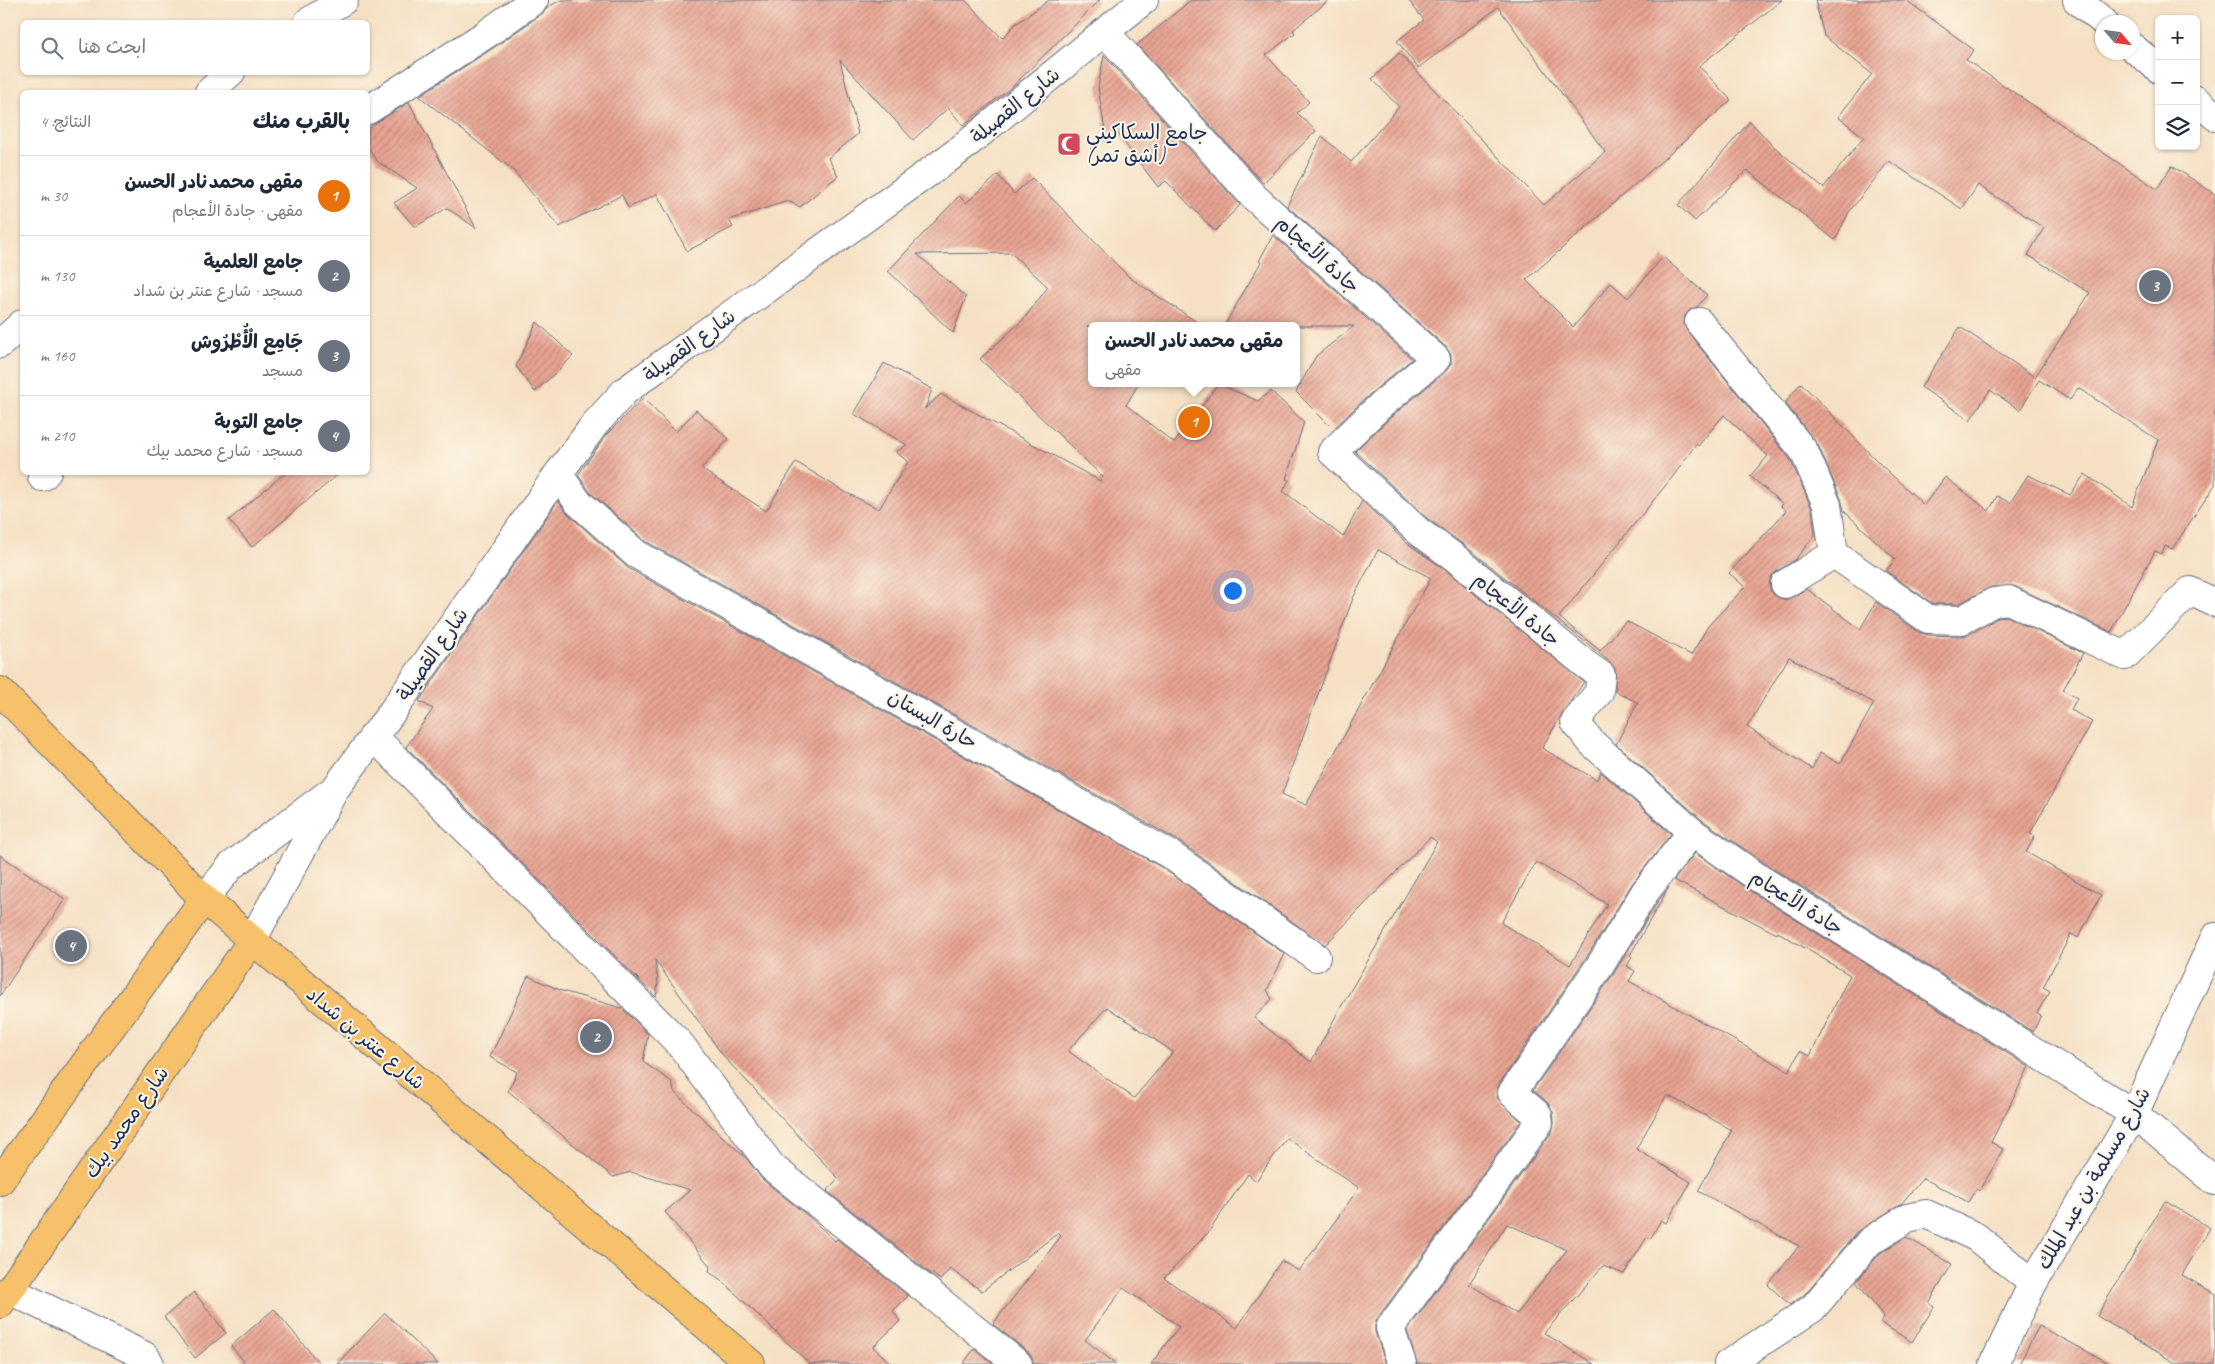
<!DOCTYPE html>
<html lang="ar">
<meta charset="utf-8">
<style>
body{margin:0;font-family:Caveat,"Playpen Sans Arabic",sans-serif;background:#f2f2f3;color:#1f2937;direction:rtl}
.controls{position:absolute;right:15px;top:15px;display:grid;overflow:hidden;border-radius:8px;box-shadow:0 1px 4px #0004}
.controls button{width:45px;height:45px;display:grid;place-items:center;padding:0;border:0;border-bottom:1px solid #e0e1e3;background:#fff;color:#1f2937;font:25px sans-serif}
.compass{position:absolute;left:2095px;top:15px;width:45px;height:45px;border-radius:50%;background:#fff;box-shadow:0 1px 4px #0004;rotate:118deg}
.you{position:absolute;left:1232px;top:590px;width:18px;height:18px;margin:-12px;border:4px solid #fff;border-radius:50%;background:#1a73e8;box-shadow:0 0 0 8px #1a73e833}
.badge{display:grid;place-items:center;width:32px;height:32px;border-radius:50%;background:#d93025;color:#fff;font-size:16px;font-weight:700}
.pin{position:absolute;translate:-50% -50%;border:2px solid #fff;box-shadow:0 1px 5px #0006}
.popup{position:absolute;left:1088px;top:322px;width:212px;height:65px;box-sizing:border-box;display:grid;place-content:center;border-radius:8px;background:#fff;filter:drop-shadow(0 1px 4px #0005);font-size:16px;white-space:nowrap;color:#747a83}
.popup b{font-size:19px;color:#1f2937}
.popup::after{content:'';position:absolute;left:50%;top:100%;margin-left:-10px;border:10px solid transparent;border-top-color:#fff}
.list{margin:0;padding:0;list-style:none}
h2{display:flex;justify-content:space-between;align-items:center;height:65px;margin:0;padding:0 20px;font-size:21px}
h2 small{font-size:16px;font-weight:400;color:#747a83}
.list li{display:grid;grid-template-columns:32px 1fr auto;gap:15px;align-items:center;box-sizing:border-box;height:80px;padding:0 20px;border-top:1px solid #e0e1e3}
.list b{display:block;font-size:19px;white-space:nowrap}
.list p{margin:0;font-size:16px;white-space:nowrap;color:#747a83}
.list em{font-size:16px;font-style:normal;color:#747a83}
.icon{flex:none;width:28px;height:28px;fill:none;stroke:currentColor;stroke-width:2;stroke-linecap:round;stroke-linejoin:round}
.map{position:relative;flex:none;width:2215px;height:1364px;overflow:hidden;direction:ltr}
.search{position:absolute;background:#fff;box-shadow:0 1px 4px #0004;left:20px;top:20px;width:350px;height:55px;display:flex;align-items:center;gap:12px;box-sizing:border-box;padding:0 18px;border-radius:8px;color:#747a83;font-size:19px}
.panel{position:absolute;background:#fff;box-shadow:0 1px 4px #0004;left:20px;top:90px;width:350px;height:385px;border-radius:8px;direction:rtl}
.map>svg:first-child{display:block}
.building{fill:url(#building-hatch);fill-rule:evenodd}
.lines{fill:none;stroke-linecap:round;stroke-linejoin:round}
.minor-casing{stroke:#676d81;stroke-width:30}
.major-casing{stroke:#676d81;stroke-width:30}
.minor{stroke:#fff;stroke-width:28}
.major{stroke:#f6c16b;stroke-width:28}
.labels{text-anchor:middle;stroke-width:4;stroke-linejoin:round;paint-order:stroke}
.street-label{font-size:20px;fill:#1b2f5e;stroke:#fcf5e5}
.poi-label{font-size:20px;fill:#1b2f5e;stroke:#fcf5e5;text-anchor:start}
</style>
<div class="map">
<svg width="2215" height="1364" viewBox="0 0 2215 1364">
<defs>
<pattern id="building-hatch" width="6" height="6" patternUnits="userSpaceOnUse" patternTransform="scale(1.25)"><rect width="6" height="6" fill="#e9a492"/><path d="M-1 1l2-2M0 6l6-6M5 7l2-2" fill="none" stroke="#bc867a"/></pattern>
</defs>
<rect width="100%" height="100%" fill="#fcf5e5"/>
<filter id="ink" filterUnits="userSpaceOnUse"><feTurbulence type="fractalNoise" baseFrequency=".02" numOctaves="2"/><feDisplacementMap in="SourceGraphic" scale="10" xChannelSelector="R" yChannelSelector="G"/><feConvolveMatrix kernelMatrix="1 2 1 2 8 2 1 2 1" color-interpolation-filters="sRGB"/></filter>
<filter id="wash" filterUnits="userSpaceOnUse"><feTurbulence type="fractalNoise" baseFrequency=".0096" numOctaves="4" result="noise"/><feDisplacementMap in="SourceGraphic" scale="20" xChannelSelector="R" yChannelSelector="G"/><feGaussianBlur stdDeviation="1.12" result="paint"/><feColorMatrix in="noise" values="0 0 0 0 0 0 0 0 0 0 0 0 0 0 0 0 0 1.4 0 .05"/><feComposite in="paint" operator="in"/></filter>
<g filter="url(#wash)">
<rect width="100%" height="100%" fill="#f5e0c3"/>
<g id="blocks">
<g class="building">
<path d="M561 0H965L1002 38 1016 24 1049 0H1100L1013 86 963 125 948 108 913 140 840 60 858 134 828 158 838 176 800 207 788 201 729 220 733 227 687 251 657 194 628 208 622 195 559 227 513 170 419 96 493 48 543 13 548 7Z"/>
<path d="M1191 0H1329L1293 30 1295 33 1266 55 1309 102 1297 113 1316 131 1263 183 1137 45Z"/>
<path d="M1408 0H1782L1699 66 1731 100 1526 280 1573 327 1611 283 1628 298 1663 257 1707 295 1697 307 1690 310 1685 316 1684 324 1687 331 1790 459 1812 509 1815 535 1795 560 1777 571 1771 577 1769 584 1771 592 1777 597 1786 600 1807 589 1860 629 1876 602 1919 632 1928 635 1962 636 1970 634 1999 617 2006 616 2083 653 2063 690 2077 698 2071 710 2092 722 2030 834 2035 836 2026 852 2101 895 2078 938 2071 934 2043 987 2050 991 2037 1013 2041 1015 2033 1032 1769 866 1702 820 1616 744 1638 703 1615 691V669L1610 662 1464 545 1428 519 1355 451 1391 417 1446 371 1451 364V355L1446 347 1287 206 1322 136 1351 162 1399 107 1372 79 1399 53 1544 205 1605 152 1498 7 1418 68 1397 41 1424 20ZM1724 415 1768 456 1750 476 1783 504 1781 506 1786 511 1729 573 1745 587 1708 626 1691 655 1626 621 1600 651 1559 617 1674 475 1696 444 1698 446ZM1789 657 1874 703 1840 764 1820 753 1812 769 1747 727Z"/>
<path d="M1815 0H1906L1974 50 1966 60 2157 189 2172 166 2215 194V485L2172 549 2165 546 2162 554 2155 551 2111 632 2014 586 1991 587 1958 604H1933L1886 571 1895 559 1844 511 1841 499 1818 445 1785 403 1801 383 1880 464 1924 505 1945 477 1989 511 1997 496 2010 503 2028 475 2070 495 2085 474 2132 507 2158 440 2078 388 2070 400 2039 380 2020 410 1990 390 1970 420 1921 387 1960 327 2035 377 2090 293 2028 255 2044 228 1978 185 1962 209 1889 161 1849 212 1835 240 1747 170 1695 221 1678 205 1750 121 1771 144 1823 188 1864 137 1838 117 1872 74 1824 36Z"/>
<path d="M1104 55 1240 205 1215 231 1166 181 1158 187 1118 134 1107 144 1098 87Z"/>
<path d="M409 102 461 200 476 228 447 208 415 227 394 203 417 188 377 161 368 147V128Z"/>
<path d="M998 175 1014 194 1032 178 1130 278 1203 326H1087L1092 328V383H1139L1126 405 1174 443 1218 384 1258 401 1271 391 1304 422 1286 479 1289 480 1283 491 1343 537 1362 501 1407 543 1444 569 1584 682 1563 712 1542 748 1597 780 1601 772 1671 834 1632 884 1588 955 1499 1084 1496 1092 1498 1099 1521 1121 1377 1319 1375 1325V1332L1386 1364H1151L1179 1326 1123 1288 1085 1340 1116 1364H1033L1032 1358 1028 1352 993 1324 1061 1236 1058 1233 982 1291 950 1269 940 1280 932 1273 931 1274 827 1191 838 1178 724 1057 655 960 658 983 656 997 406 747 433 709 419 701 558 501 568 514 628 568 1161 867 1285 954 1267 990 1272 999 1254 1018 1311 1062 1338 1012 1437 842 1430 837 1325 945 1177 840 645 541 590 492 578 475 607 434 643 398 676 432 696 410 729 439 701 469 766 511 796 462 845 492 879 509 908 462 896 452 907 445 854 414 884 363 932 389 925 409 941 394 1100 481 1103 477 980 359 1023 320 1048 287 1011 253 917 254 966 297 953 333 888 271 959 196 966 203ZM1378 550 1431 578 1306 805 1282 794 1353 598ZM1536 862 1607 904 1570 965 1501 923ZM1107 1007 1173 1052 1134 1098 1068 1051ZM1287 1138 1359 1188 1299 1271 1281 1261 1237 1328 1164 1278 1208 1233 1248 1174 1256 1181Z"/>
<path d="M1273 235 1412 359 1370 394 1333 429 1296 392 1316 356 1354 326H1224L1261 262 1259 261Z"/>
<path d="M537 322 573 356 535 392 516 366Z"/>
<path d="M286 472H341L252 547 229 520Z"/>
<path d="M1695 853 1752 892 2029 1067 1991 1142 2003 1149 1980 1191 1976 1189 1968 1202 1923 1178 1901 1204 1858 1231 1804 1295 1790 1305 1768 1285 1799 1246 1698 1191 1732 1130 1667 1095 1636 1149 1691 1182 1666 1223 1661 1220 1650 1239 1647 1237 1624 1274 1603 1266 1544 1333 1594 1364H1417L1407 1331 1552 1132 1554 1122 1553 1112 1548 1103 1533 1090 1614 973 1658 901 1669 887 1630 955 1632 957 1627 966 1635 971 1629 981 1789 1071 1800 1051 1810 1056 1850 975 1778 932 1777 934 1773 932 1674 880ZM1507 1224 1567 1250 1517 1314 1469 1284Z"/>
<path d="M0 855 65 899 0 996Z"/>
<path d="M528 976 562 991 622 1008 648 1034 643 1062 672 1082 674 1092 747 1159 762 1179 808 1216 835 1241 837 1239 908 1296 893 1311 900 1321 873 1347 892 1364H810L720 1279 709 1272 710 1266 665 1212 690 1190 631 1172 613 1177 508 1091 517 1072 490 1057Z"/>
<path d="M2165 1201 2210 1228 2182 1275 2215 1294V1364H2177L2097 1316Z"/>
<path d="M1906 1237 1952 1264 1929 1303 1934 1307 1912 1342 1881 1323 1884 1317 1856 1282 1880 1253Z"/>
<path d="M194 1292 226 1333 195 1358 164 1317Z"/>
<path d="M274 1309 320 1364H246L231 1346Z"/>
<path d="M385 1313 438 1364H337Z"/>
<path d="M2039 1326 2111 1364H2019Z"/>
<path d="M974 1349 993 1364H963Z"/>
</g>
</g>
</g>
<g filter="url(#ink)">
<use href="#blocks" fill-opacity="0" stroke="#676d81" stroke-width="1"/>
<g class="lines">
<g class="minor-casing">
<g id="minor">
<path d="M2077 0 2104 22"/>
<path d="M308 22 344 0"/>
<path d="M1105 32 1254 197 1436 359 1381 405 1332 452 1418 531 1454 557 1585 664 1601 675 1599 692 1575 722 1592 743 1692 832 1760 879 2134 1114 2215 1181"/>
<path d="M2132 47 2159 69"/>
<path d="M209 92 231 72"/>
<path d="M2196 100 2215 116"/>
<path d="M368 110 485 35 534 0"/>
<path d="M1699 322 1804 451 1827 505 1834 554 1928 619 1962 620 1994 602 2008 600 2125 656 2190 591 2215 603"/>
<path d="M0 344 22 324"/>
<path d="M558 474 578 502 636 554 1169 854 1316 957"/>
<path d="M42 477 47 472"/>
<path d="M1785 584 1834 554"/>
<path d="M373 736 680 1044 772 1167 1018 1364"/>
<path d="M204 899 231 866 332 791"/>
<path d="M251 942 335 789 392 712 558 474 595 424 625 391 957 152 1144 0"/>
<path d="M9 1290 145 1356 150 1364"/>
<path d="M1402 1364 1390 1328 1539 1123 1538 1115 1512 1093 1601 964 1645 892 1692 832"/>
<path d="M1728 1364 1813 1308 1870 1241 1907 1218 1926 1214 1976 1237 2033 1283"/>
<path d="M1994 1364 2033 1283 2134 1114 2215 937"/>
</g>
</g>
<g class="major-casing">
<g id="major">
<path d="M0 691 204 899 751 1364"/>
<path d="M0 1181 204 899"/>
<path d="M0 1304 251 942"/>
</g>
</g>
<use href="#minor" class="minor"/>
<use href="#major" class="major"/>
</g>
</g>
<defs>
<g id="mosque-square" transform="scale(1.25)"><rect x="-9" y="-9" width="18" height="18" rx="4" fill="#d1495b" stroke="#fcf5e5"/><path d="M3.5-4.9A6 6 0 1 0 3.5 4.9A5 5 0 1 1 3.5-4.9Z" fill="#fff"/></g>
</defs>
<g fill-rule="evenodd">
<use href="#mosque-square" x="1069" y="144"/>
</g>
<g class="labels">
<g class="street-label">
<text transform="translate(1015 105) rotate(-39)" y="7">شارع القصيلة</text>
<text transform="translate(1318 254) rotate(42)" y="7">جادة الأعجام</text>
<text transform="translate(689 345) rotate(-36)" y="7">شارع القصيلة</text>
<text transform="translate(1517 609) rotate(39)" y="7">جادة الأعجام</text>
<text transform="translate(432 654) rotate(-55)" y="7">شارع القصيلة</text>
<text transform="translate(933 719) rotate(30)" y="7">حارة البستان</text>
<text transform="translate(1797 902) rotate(32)" y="7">جادة الأعجام</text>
<text transform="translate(366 1038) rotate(40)" y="7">شارع عنتر بن شداد</text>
<text transform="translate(126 1122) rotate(-55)" y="7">شارع محمد بيك</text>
<text transform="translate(2093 1178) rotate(-60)" y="7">شارع مسلمة بن عبد الملك</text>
</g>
<g class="poi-label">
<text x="1086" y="139">جامع السكاكيني<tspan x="1086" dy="23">(أشق تمر)</tspan></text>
</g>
</g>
</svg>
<div class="controls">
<button>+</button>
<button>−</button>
<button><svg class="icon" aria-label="layers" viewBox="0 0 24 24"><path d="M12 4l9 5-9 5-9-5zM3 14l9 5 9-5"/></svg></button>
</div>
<svg class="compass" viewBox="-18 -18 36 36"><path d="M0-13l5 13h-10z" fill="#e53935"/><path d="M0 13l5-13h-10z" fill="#747a83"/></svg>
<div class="you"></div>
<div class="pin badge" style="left:1194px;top:422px;background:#e8710a">1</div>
<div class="popup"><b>مقهى محمدنادر الحسن</b>مقهى</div>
<div class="pin badge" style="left:596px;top:1037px;background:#6b7280">2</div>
<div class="pin badge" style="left:2155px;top:286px;background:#6b7280">3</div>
<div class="pin badge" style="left:71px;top:946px;background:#6b7280">4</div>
<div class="search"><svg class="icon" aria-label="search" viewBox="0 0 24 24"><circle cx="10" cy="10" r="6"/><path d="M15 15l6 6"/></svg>ابحث هنا</div>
<section class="panel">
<h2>بالقرب منك<small>النتائج: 4</small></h2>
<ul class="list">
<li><span class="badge" style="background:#e8710a">1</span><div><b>مقهى محمدنادر الحسن</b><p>مقهى · جادة الأعجام</p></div><em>30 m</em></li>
<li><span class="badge" style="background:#6b7280">2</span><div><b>جامع العلمية</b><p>مسجد · شارع عنتر بن شداد</p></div><em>130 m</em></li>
<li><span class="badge" style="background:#6b7280">3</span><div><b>جَامِع الْأُطْرُوش</b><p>مسجد</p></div><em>160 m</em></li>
<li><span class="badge" style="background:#6b7280">4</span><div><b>جامع التوبة</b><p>مسجد · شارع محمد بيك</p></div><em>210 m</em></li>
</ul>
</section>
</div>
